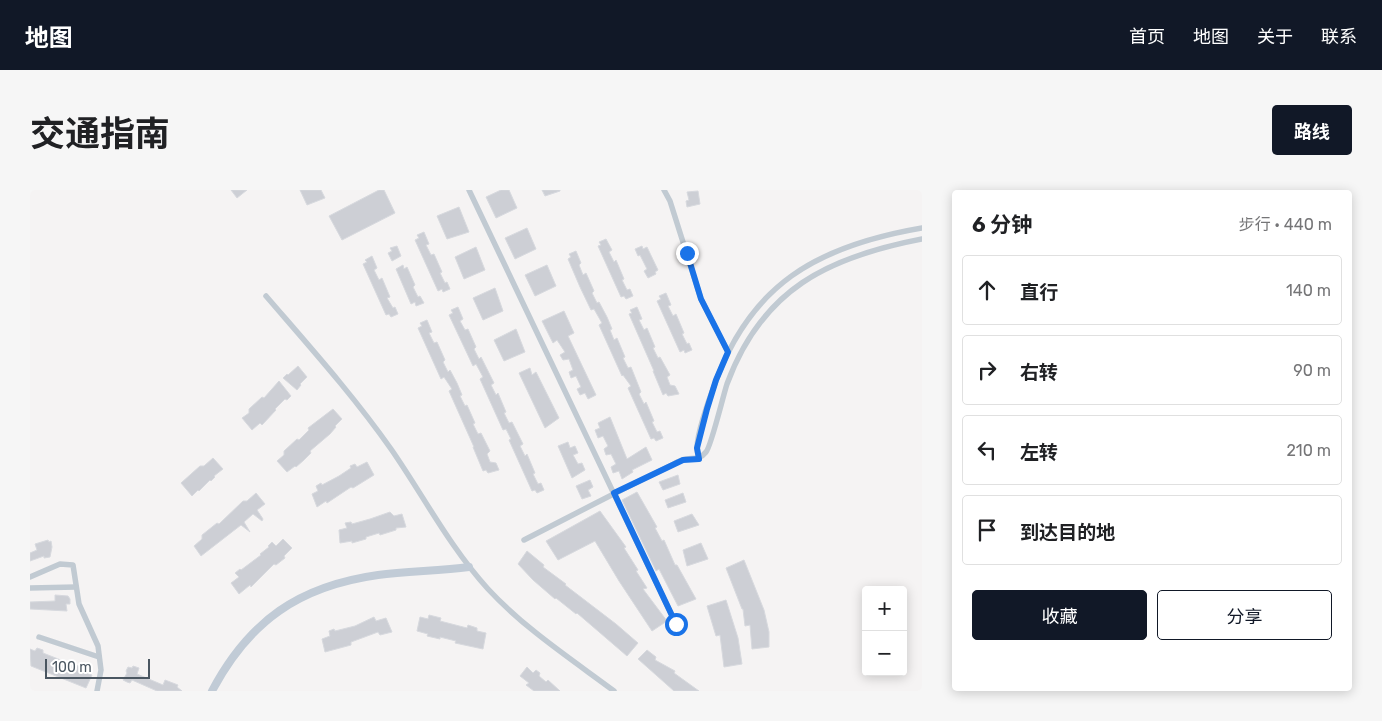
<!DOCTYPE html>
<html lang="zh">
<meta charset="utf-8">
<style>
body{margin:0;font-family:Rubik,"Noto Sans SC",sans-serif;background:#f6f6f6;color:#202124}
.controls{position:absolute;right:15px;bottom:15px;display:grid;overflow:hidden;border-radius:5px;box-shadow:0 2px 12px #0003}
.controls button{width:45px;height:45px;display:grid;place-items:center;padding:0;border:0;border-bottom:1px solid #e0e0e0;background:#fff;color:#202124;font:25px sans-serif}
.scale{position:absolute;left:15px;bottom:12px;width:105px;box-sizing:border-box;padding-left:5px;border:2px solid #4a5661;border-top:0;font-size:14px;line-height:18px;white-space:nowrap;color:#4a5661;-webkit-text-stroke:4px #fff;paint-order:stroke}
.stop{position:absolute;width:15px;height:15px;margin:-11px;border:4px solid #1a73e8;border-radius:50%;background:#fff}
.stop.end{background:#1a73e8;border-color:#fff;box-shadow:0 1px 5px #0008}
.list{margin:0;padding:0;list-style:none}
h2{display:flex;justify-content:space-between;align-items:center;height:65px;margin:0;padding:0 20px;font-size:21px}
h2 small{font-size:16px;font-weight:400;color:#757577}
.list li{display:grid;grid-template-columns:32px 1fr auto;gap:15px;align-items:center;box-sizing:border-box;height:70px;margin:0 10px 10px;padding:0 10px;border:1px solid #e0e0e0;border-radius:5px}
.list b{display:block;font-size:19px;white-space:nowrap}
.list em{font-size:16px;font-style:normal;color:#757577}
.actions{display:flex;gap:10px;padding:15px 20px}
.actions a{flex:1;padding:11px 0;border:1px solid #111827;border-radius:5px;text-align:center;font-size:18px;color:#111827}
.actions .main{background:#111827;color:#fff}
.icon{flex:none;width:28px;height:28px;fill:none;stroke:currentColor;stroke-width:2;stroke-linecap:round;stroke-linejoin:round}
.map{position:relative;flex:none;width:892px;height:501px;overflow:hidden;border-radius:5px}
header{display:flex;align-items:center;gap:30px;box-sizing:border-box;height:70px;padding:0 25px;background:#111827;color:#fff}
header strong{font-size:24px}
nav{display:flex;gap:28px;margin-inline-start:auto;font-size:18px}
.intro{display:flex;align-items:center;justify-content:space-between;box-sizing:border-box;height:120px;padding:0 30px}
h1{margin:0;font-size:35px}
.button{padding:12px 22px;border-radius:5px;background:#111827;color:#fff;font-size:18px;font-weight:700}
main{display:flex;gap:30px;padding:0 30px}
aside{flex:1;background:#fff;border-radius:5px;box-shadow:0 2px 12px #0003}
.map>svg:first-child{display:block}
.building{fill:#cdcfd5;stroke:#d7d9de}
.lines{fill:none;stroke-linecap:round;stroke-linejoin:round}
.street{stroke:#c1cad2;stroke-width:5.5}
.secondary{stroke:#c1cbd6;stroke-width:8}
.route{stroke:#1a73e8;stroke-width:6}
</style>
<header>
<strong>地图</strong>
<nav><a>首页</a><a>地图</a><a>关于</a><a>联系</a></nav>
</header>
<div class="intro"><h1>交通指南</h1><a class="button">路线</a></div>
<main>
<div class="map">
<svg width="892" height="501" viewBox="0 0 892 501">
<rect width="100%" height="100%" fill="#f5f3f3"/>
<g class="building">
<path d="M201 0H217L207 8Z"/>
<path d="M270 0H291L295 8 277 15Z"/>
<path d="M349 0H354L365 23 312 50 299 26Z"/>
<path d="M471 0H479L487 18 466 28 456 7Z"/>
<path d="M512 0H530V1L515 6Z"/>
<path d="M668 1 670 14 657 17 656 11 659 10 657 2Z"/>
<path d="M429 17 439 42 417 49 407 26Z"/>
<path d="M497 38 506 59 485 69 475 48Z"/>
<path d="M394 42 399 54 396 55 401 65 404 64 412 82 410 83 415 93 417 92 420 99 413 102 412 99 408 101 385 50 389 48 387 45Z"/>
<path d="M576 49 582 60 579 62 584 72 586 70 594 89 592 90 597 100 600 99 603 106 596 109 594 106 591 107 568 56 571 55 569 52Z"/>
<path d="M367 56 371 66 362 71 358 63 362 61 360 58Z"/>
<path d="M612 56 613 59 617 57 628 80 625 82 626 84 618 88 614 81 617 79 610 65 608 66 605 59Z"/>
<path d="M446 57 455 80 434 89 425 67Z"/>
<path d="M546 61 551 73 549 75 553 85 556 83 564 101 562 103 567 113 569 112 577 127 582 139 580 140 584 150 587 148 595 167 593 168 598 178 601 177 611 202 609 204 614 214 616 212 624 231 622 232 627 242 630 241 633 248 626 251 624 248 621 249 598 198 601 196 593 185 592 186 569 135 572 133 564 119 561 120 550 97 538 69 541 67 539 64Z"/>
<path d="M342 66 347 78 344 80 349 90 352 88 360 107 357 108 363 118 365 117 368 124 361 127 359 124 356 125 333 74 337 72 335 70Z"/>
<path d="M373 75 374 79 377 77 385 95 383 97 388 107 390 106 394 113 386 116 385 112 381 114 366 79Z"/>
<path d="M517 75 526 96 505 106 495 85Z"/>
<path d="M465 98 473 121 453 130 443 108Z"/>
<path d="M636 103 641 115 638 116 643 126 646 124 654 143 652 144 657 154 659 153 662 160 655 163 654 160 650 162 627 111 631 109 629 106Z"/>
<path d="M428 117 433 129 430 131 435 140 438 139 446 157 444 159 449 169 451 167 464 193 461 195 466 205 468 203 476 222 474 223 479 233 482 232 493 254 490 256 495 266 497 264 505 283 503 284 508 294 511 293 514 300 507 303 505 300 502 301 479 250 481 249 476 239 473 240 450 189 453 187 446 174 443 176 419 125 423 123 421 120Z"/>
<path d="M607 117 612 129 609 130 614 140 617 138 625 157 623 158 628 168 630 167 640 185 637 187 640 195 645 196 649 204 638 206 636 203 633 205 623 181H624L599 124 602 123 600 120Z"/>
<path d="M534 121 544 143 538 146 566 205 558 209 555 203 550 205 547 199 551 197 546 186 541 188 539 182 543 180 539 169 533 170 530 165 535 162 527 150 523 153 512 131Z"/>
<path d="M397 130 402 142 399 143 404 153 407 152 415 170 413 172 418 182 420 180 427 193 432 205 430 206 435 216 437 215 445 233 443 234 448 244 451 243 460 261 457 264 460 272 466 273 469 280 458 283 456 280 453 281 443 257H444L419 201 422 199 414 187 411 189 388 138 392 136 390 133Z"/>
<path d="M486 139 495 162 474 171 464 150Z"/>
<path d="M268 176 277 187 270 194 271 195 267 200 253 188 257 184 258 185Z"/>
<path d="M500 178 502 185 506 182 529 228 515 238 489 183Z"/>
<path d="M249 191 261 206 257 210 255 209 245 219 246 220 232 235 230 233 222 240 212 228 219 223V219L232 207 234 208Z"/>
<path d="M303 219 312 229 305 236 306 237 300 244 280 261 281 263 274 270 266 277 265 276 257 282 247 271 254 265V261L267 249 269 250 279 240 278 238Z"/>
<path d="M580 227 597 269 616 257 622 270 602 280 603 282 592 289 589 281 583 283 581 277 586 274 581 264 576 265 574 259 578 256 573 246 568 248 565 240 570 238 568 233Z"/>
<path d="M538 252 540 258 545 256 548 263 543 265 548 274 552 273 555 280 542 288 528 256Z"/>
<path d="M183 268 193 279 184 286 185 287 181 291 180 290 169 301 168 300 162 306 151 293 170 276H174Z"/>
<path d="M337 272 344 285 323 298 321 297 297 313 296 311 287 317 282 304 288 301 286 296 291 293 292 295 309 286 321 278 320 276 325 274 327 277Z"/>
<path d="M648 285 650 294 633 300 629 292Z"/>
<path d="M560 290 563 297 558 300 561 306 552 309 546 296Z"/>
<path d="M607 302 627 337 625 338 632 351 634 350 645 375H647L666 409 648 416 629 379 626 381 592 310Z"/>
<path d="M226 303 235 314 227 320 233 329 232 331 223 324 214 332 220 342 211 335 171 366 164 356 172 349V345L187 333 189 334 213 311H217Z"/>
<path d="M653 303 656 312 638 318 635 310Z"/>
<path d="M570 321 596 357 594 358 608 380 606 381 617 398 613 399 637 431 622 441 589 391 565 351 528 370 516 351Z"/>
<path d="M360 322 364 326 372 324 376 337 366 338V340L350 345 349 343 336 347V349L322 353V351L310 353 309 340 317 338 315 333 321 332 322 334 340 329Z"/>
<path d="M662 324 669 335 648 342 644 331Z"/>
<path d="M253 349 262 358 254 366 255 368 246 375 244 374 221 397 220 395 209 404 201 393 209 387 205 383 210 379 211 380 231 365 230 364 239 357 238 356 242 352 246 356Z"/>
<path d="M18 350 19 352 21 351 22 357 20 367 14 368V366L0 371V363L7 360 5 354Z"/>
<path d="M671 353 678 369 657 376 653 360Z"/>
<path d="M497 361 514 375 513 377 536 394 535 395 586 434 608 453 597 466 547 423 546 424 526 408 525 409 503 390 488 374Z"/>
<path d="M714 370 734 420 739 442V457L722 459 720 435 715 436 713 419H712L696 378Z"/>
<path d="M25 405 38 406 40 409V414H36L37 421 0 419V412L25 411Z"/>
<path d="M696 410 708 448 712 474 694 477 690 445 686 446 677 416Z"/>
<path d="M399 425 411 428 410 431 437 438 438 435 447 438V441L456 443 453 459 425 453 426 451 410 447V449L397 446 398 444 387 441 390 427 398 429Z"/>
<path d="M344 427 346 431 356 428 362 442 350 445 348 442 321 452V455L295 462 292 449 300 446 299 441 304 439 305 441 325 436Z"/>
<path d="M7 458 13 460V463L46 476V475L52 478 51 481 62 485 56 498 1 476 0 459 5 461Z"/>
<path d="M617 460 626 467 625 470 645 481 644 483 669 501H644L608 469Z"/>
<path d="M103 476 109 478 107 484 133 495 135 490 148 495 147 497 152 501H127L102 490 100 493 97 492 93 490 97 483 96 481 98 477 102 478Z"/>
<path d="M497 477 503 483 506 480 510 483 509 486 516 492 518 490 530 501H504L496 495 499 493 490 486Z"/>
</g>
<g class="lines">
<g class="street">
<path d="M439 0 646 434"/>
<path d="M634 0 640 11 671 109 698 162"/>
<path d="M236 106C279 156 323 205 361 259 393 305 419 356 458 399 494 438 541 469 584 501"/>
<path d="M669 269C668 265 667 261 667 258 667 244 678 212 683 199 719 94 787 56 892 38"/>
<path d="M494 350C543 325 592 299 642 275 645 273 649 271 652 270 662 267 669 271 676 262 681 257 693 206 697 194 732 99 798 67 892 49"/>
<path d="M0 387 30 374 43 375 49 414 68 456 71 480 67 501"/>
<path d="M0 398 46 397"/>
<path d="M9 447 69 467"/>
</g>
<path class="secondary" d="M182 501C219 431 269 396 348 385 378 381 409 381 439 377"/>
</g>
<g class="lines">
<path class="route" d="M646 434 584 303 653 270 669 269 667 258 677 219 686 190 698 162 671 109 657 63"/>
</g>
</svg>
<div class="controls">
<button>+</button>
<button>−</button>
</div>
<div class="scale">100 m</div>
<div class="stop" style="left:646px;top:434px"></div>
<div class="stop end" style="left:657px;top:63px"></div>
</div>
<aside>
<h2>6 分钟<small>步行 · 440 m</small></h2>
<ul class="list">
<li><svg class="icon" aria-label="ahead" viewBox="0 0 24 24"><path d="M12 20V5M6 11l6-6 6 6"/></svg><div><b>直行</b></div><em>140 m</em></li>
<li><svg class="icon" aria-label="right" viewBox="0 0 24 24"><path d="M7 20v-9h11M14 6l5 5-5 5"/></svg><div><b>右转</b></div><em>90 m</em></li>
<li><svg class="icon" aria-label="left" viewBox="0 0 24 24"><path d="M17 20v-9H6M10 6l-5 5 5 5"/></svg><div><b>左转</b></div><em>210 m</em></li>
<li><svg class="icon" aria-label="arrive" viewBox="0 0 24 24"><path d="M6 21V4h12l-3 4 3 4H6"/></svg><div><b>到达目的地</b></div></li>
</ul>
<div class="actions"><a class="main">收藏</a><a>分享</a></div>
</aside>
</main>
